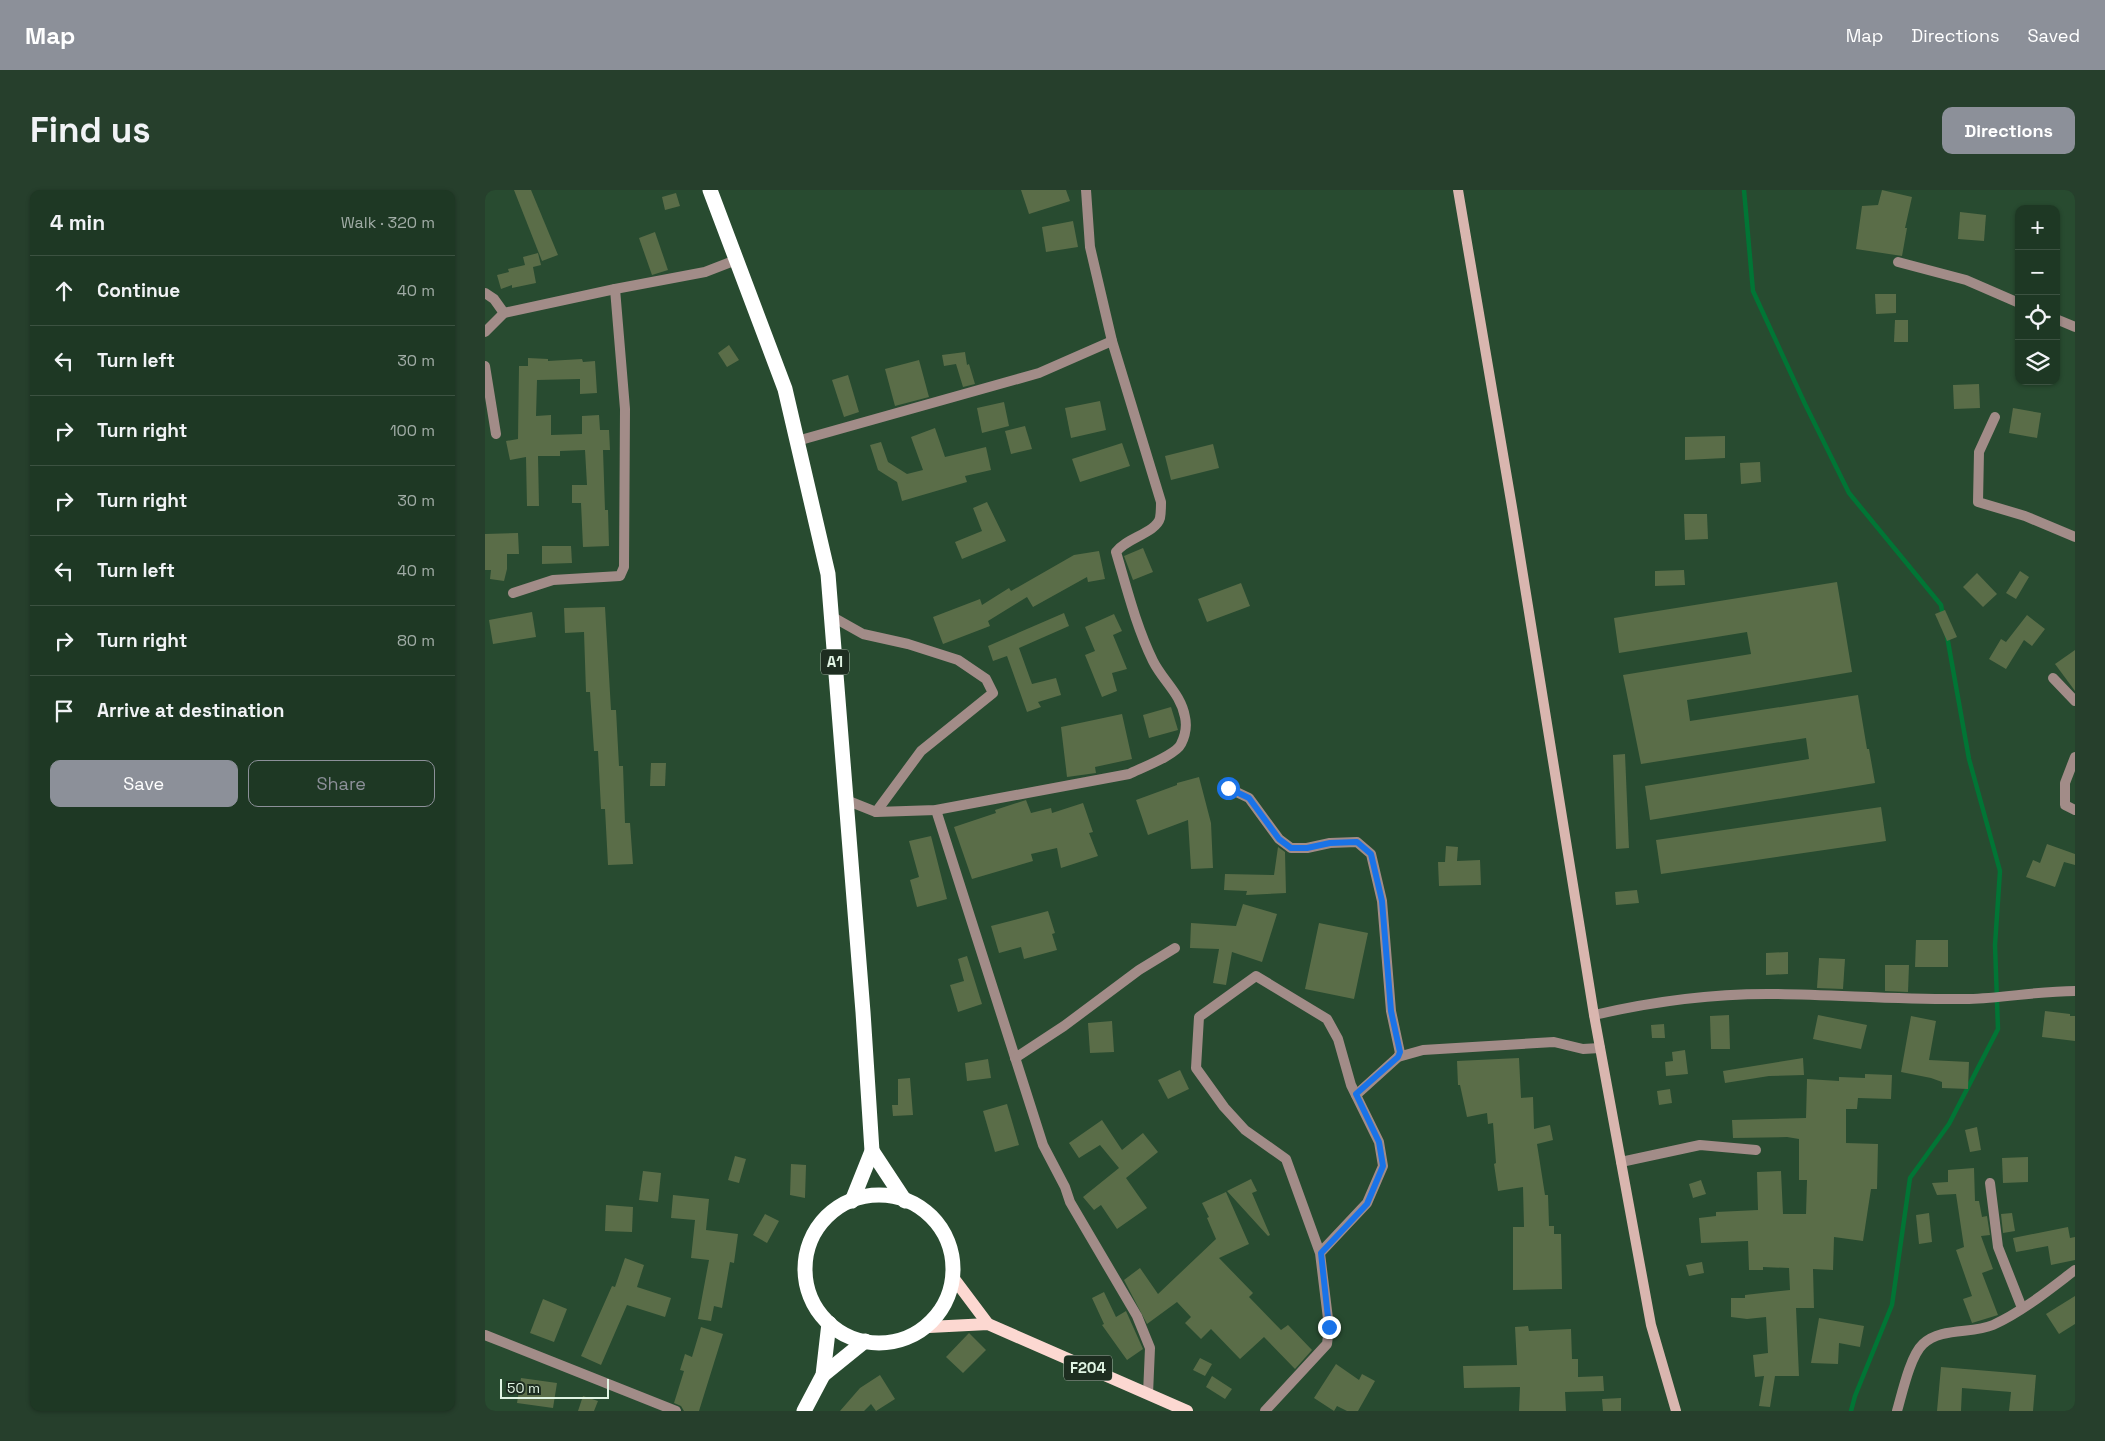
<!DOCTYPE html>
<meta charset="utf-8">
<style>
body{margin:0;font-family:"Space Grotesk",sans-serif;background:#263f2c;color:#f1f3f6}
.controls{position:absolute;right:15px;top:15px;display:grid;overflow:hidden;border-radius:10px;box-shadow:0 1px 4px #0004}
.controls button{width:45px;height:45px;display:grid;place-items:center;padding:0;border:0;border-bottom:1px solid #3c5241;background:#1e3824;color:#f1f3f6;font:25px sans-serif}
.scale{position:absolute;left:15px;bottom:12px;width:109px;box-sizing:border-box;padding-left:5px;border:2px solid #e0f4e3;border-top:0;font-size:14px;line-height:18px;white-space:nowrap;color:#e0f4e3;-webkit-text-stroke:4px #1d2d20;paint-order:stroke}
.stop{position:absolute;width:15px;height:15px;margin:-11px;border:4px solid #1a73e8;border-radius:50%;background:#fff}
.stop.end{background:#1a73e8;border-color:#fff;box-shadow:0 1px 5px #0008}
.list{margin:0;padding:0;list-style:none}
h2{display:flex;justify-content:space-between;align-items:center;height:65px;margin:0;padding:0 20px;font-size:21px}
h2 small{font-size:16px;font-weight:400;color:#a1aca6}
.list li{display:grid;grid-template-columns:32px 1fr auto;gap:15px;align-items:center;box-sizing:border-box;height:70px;padding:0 20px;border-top:1px solid #3c5241}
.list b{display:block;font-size:19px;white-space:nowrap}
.list em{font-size:16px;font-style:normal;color:#a1aca6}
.actions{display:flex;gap:10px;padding:15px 20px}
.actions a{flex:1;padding:11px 0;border:1px solid #8c9099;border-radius:10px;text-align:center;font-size:18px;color:#8c9099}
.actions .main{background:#8c9099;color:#fff}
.icon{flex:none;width:28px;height:28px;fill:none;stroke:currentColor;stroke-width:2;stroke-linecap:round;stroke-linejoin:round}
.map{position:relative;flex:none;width:1590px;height:1221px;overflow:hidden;border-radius:10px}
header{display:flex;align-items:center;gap:30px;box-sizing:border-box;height:70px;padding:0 25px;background:#8c9099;color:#fff}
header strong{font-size:24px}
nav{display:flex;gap:28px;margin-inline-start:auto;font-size:18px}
.intro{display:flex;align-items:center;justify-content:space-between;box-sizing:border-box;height:120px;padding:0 30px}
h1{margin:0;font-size:35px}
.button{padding:12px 22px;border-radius:10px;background:#8c9099;color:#fff;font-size:18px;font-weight:700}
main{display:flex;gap:30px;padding:0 30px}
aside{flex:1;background:#1e3824;border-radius:10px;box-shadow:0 1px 4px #0004}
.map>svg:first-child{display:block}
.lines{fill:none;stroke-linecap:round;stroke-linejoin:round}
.stream{stroke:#017535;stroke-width:4.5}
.building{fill:#5a6d48}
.street{stroke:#a28c88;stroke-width:10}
.secondary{stroke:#d9b6af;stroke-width:10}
.primary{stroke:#fcd8d1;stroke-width:12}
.highway{stroke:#fff;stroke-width:15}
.route{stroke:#1a73e8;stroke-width:6}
.labels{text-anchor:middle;stroke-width:5;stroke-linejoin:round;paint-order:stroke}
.shield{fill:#1d2d20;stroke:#a6b8a8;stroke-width:1}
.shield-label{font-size:15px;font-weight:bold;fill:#e0f4e3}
</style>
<header>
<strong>Map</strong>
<nav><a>Map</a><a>Directions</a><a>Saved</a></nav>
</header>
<div class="intro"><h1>Find us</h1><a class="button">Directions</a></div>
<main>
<aside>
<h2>4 min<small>Walk · 320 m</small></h2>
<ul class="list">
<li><svg class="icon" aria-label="ahead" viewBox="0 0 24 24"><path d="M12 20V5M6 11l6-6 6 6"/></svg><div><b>Continue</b></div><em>40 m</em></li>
<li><svg class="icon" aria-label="left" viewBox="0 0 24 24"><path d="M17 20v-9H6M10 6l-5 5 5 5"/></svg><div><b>Turn left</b></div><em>30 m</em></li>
<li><svg class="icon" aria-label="right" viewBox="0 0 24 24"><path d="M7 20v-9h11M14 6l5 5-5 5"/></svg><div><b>Turn right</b></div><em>100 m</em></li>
<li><svg class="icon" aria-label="right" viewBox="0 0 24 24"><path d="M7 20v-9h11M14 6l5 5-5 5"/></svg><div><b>Turn right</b></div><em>30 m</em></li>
<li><svg class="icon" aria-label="left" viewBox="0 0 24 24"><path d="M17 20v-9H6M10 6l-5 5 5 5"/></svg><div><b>Turn left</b></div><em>40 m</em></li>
<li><svg class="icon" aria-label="right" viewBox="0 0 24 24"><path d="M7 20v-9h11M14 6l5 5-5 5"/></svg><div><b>Turn right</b></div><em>80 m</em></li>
<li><svg class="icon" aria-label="arrive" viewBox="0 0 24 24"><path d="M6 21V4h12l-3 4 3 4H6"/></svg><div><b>Arrive at destination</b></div></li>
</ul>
<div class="actions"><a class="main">Save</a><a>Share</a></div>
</aside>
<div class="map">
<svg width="1590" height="1221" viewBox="0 0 1590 1221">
<rect width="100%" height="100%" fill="#284b30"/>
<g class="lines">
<g class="stream">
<path d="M1259 0 1268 101 1320 214 1364 303 1456 415 1458 426"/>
<path d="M1366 1221 1370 1206 1407 1115 1425 988 1464 934 1513 839 1510 755 1515 681 1484 569 1462 446"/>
</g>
</g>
<g class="building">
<path d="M29 0H46L73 65 57 71Z"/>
<path d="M536 0H581L585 11 544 24Z"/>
<path d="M1397 0 1427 7 1420 38H1422L1417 66 1371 59 1377 16 1393 15Z"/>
<path d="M191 3 195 16 180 20 177 7Z"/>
<path d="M1475 22 1501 25 1499 51 1473 49Z"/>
<path d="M588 31 593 57 561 62 557 37Z"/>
<path d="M170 42 183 80 167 85 154 48Z"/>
<path d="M53 63 56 75 48 77 51 93 27 98V95L16 99 12 85 24 82 23 79 40 75 38 67Z"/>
<path d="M1390 104H1411V123L1391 124Z"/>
<path d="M1410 130H1423V152H1409Z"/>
<path d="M244 155 254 170 242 177 233 163Z"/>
<path d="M480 162 482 175 484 174 490 194 478 197 471 174 459 176 457 165Z"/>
<path d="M43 168 63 169V171L97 169 98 172 110 171 112 203 95 204V189L52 190 51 226 66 225V245L97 244V226L114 225 115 240H124L125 260H118L120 320H123L124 356 98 357 96 313H87V295H102L100 260 75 261V266H53L54 316H42L41 267 25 270 21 251 33 249 34 176H43Z"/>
<path d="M434 170 444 207 410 216 400 179Z"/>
<path d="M363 185 374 222 359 227 347 190Z"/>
<path d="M1494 194 1495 218 1469 219 1468 195Z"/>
<path d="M615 211 621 240 586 248 580 218Z"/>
<path d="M519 212 524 236 497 243 492 218Z"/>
<path d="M1528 218 1556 223 1552 248 1524 243Z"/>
<path d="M540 236 547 259 526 264 520 241Z"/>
<path d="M450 238 460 267 501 257 506 280 480 286 482 292 417 311 412 292 393 280 385 255 396 252 403 272 422 284 438 280 426 247Z"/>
<path d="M1240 246V268L1200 270V247Z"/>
<path d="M637 253 645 276 595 292 587 269Z"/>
<path d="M728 254 734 278 686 290 680 266Z"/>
<path d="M1275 272 1276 292 1256 294 1255 273Z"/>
<path d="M502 312 521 351 477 369 470 352 497 341 488 318Z"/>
<path d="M1199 324H1222L1223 349 1200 350Z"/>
<path d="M33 343 34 364H22V379L19 391 5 389 6 380H0V344Z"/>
<path d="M57 356H86L87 373 57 374Z"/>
<path d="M658 358 668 382 648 390 639 366Z"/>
<path d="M614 361 620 389 603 392 602 387 548 417 542 407 503 431 505 436 458 454 448 427 495 409 497 415 524 398 526 401 589 365Z"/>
<path d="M1199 380 1200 395 1170 396V381Z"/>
<path d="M1535 381 1544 387 1531 409 1521 403Z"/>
<path d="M1492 383 1512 404 1498 417 1478 397Z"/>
<path d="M1352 392 1367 482 1202 510 1205 531 1373 505 1382 559H1384L1390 593 1165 630 1160 596 1324 569 1321 548 1156 574 1138 485 1266 464 1262 442 1134 463 1129 428Z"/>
<path d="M756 393 765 416 722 432 713 409Z"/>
<path d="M120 417 126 520H131L134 576H138L140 633H145L148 674 123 675 120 619H116L113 561H109L105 502H101L99 442 80 443 79 418Z"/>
<path d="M1460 420 1472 447 1462 451 1450 424Z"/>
<path d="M47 422 51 447 8 454 4 430Z"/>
<path d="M579 423 584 436 534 458 547 494 571 488 576 505 553 512 556 517 542 522 522 466 508 471 503 456Z"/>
<path d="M629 424 637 441 628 445 642 479 627 483 632 501 617 507 600 465 610 461 600 437Z"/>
<path d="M1542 425 1560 439 1547 456 1539 450 1521 479 1504 469 1516 449 1521 452Z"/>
<path d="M1590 460V501L1570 474Z"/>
<path d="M686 517 693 540 664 548 658 525Z"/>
<path d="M637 524 647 569 610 577 611 583 582 587 576 537Z"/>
<path d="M1140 564 1144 658 1131 659 1128 565Z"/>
<path d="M166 573H181L180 596H165Z"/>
<path d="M714 587 726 633 728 678 706 679 703 630 663 645 651 610 692 595V593Z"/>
<path d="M541 610 546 623 566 618 567 623 598 613 608 642 604 643 613 666 576 678 572 658 546 664 548 671 487 689 469 637 511 623 510 620Z"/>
<path d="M1396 617 1401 651 1176 684 1171 650Z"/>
<path d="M446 646 462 709 432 717 425 690 434 687 424 651Z"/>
<path d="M1562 654 1590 664V675L1579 672 1570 697 1541 687 1548 670 1555 673Z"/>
<path d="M961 656 973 657 972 671 995 670 996 695 954 696 953 672H960Z"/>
<path d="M793 657 800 662 801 703 761 705 762 701 739 700 740 684 789 685Z"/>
<path d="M1152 700 1154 713 1131 715 1130 702Z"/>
<path d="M758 714 792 724 777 772 747 762 741 795 728 793 734 759 705 758 706 733 751 736Z"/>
<path d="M563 721 570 743 567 744 572 760 539 769 536 757 514 763 506 736Z"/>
<path d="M834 733 883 743 869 809 820 799Z"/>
<path d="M1431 750H1463V777H1430Z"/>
<path d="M1303 762V784L1281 785V763Z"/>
<path d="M482 766 497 814 473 822 465 795 479 791 473 769Z"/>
<path d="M1334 768 1360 769 1358 799 1332 798Z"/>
<path d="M1400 775H1424L1423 802 1400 801Z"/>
<path d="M1560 821 1585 824V826H1590V851L1557 847Z"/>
<path d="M1244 825 1245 859H1226L1225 826Z"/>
<path d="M1333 825 1382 835 1376 859 1328 849Z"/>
<path d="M1426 826 1451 831 1444 870 1484 872 1483 899 1457 898V892L1446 888 1416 882Z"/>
<path d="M627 831 629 862 605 863 603 833Z"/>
<path d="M1179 834 1180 848H1167L1166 835Z"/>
<path d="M1200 860 1203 884 1181 886 1180 872 1188 871 1187 862Z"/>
<path d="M1034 868 1036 908 1048 907 1049 939 1065 935 1068 950 1052 954 1060 1005H1063L1064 1036H1069V1044H1076L1077 1099 1028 1100V1037H1039L1038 997 1013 1001 1009 974 1011 973 1008 933 1003 934 1002 923 982 927 975 895H973L972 871Z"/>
<path d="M1318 868 1319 885 1284 886 1240 893 1238 881Z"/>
<path d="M503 869 506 888 482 891 480 873Z"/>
<path d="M695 880 704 899 683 909 673 890Z"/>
<path d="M1380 884 1407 885 1406 909 1373 908 1372 919H1361V953L1393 954 1392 999H1386L1378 1051 1349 1047 1348 1080 1328 1079 1329 1118H1311L1314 1186H1290L1285 1217 1274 1216 1279 1186 1270 1187 1268 1165 1283 1163 1281 1127 1262 1129 1246 1127V1108H1260V1105L1305 1100 1304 1078 1278 1077V1080H1264L1263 1051 1216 1053 1214 1028 1231 1026V1022L1273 1020 1272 982 1296 981 1298 1024H1321L1322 990H1314V949L1302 947 1248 948 1247 930 1321 928 1322 889 1354 891V887L1380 888Z"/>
<path d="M425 888 428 925 408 926 407 915H413V889Z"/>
<path d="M1185 899 1187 913 1174 915 1172 901Z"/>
<path d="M522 914 534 955 510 962 498 921Z"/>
<path d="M617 930 637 960 658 943 673 962 641 988 662 1018 632 1039 616 1015 609 1020 598 1007 634 978 615 955 594 968 584 953Z"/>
<path d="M1492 937 1496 960 1485 962 1480 940Z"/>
<path d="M250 966 261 969 254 993 243 990Z"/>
<path d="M1543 967V992L1518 993 1517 968Z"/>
<path d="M306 974 321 975 320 1008 305 1005Z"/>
<path d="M1489 978 1490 1011H1494L1497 1027 1502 1026 1505 1045 1496 1046 1508 1079 1497 1083 1513 1125 1487 1133 1478 1109 1487 1106 1471 1060 1479 1057 1471 1004 1452 1005 1447 993 1463 992V980Z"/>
<path d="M158 981 176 983 173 1012 154 1010Z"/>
<path d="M766 989 772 1001 767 1003 785 1045 783 1046 742 1001Z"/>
<path d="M1216 990 1221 1004 1208 1008 1204 994Z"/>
<path d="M741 1002 764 1054 734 1068 768 1103 764 1107 796 1140 803 1135 827 1160 810 1179 779 1147 755 1169 726 1139 716 1149 700 1133 706 1127 692 1112 662 1134 639 1090 655 1078 673 1104 731 1049 722 1028 724 1027 717 1013Z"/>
<path d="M188 1005 224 1009 221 1040 253 1044 249 1073 245 1072 237 1118 229 1116 226 1131 213 1129 224 1070 206 1068 210 1030 186 1028Z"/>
<path d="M121 1015 148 1017 147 1042 120 1041Z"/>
<path d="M1444 1023 1447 1052 1434 1054 1431 1025Z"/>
<path d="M1527 1023 1530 1041 1518 1043 1516 1024Z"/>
<path d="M280 1024 294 1031 282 1053 268 1045Z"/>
<path d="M1583 1037 1585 1048 1590 1047V1070L1566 1075 1563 1056 1531 1062 1528 1048Z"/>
<path d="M140 1068 159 1075 152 1097 186 1108 180 1127 142 1115 116 1175 96 1166 127 1096 130 1097Z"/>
<path d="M1217 1072 1219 1083 1204 1086 1201 1075Z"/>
<path d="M619 1102 631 1127 641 1121 658 1159 642 1170 617 1135 619 1134 607 1108Z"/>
<path d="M1590 1106V1134L1574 1144 1561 1124Z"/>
<path d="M58 1109 82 1119 69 1152 45 1143Z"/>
<path d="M1334 1128 1379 1136 1375 1157 1354 1153 1353 1174 1326 1173Z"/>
<path d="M1043 1136 1044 1141 1086 1139 1087 1169H1093V1187L1118 1186 1119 1201 1080 1202 1081 1221H1034L1035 1197 979 1198 978 1176 1032 1175 1030 1137Z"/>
<path d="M216 1137 238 1144 214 1221H199L196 1216 189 1213 199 1181 195 1180 200 1164 207 1167Z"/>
<path d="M484 1143 501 1160 478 1183 461 1167Z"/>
<path d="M715 1168 727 1174 720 1186 708 1180Z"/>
<path d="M851 1174 874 1190 877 1184 890 1191 873 1221H862L852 1216 849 1221 829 1208Z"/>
<path d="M1456 1177 1551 1185 1548 1221H1524L1526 1202 1477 1198 1476 1221H1452Z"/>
<path d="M395 1185 410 1209 391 1221 386 1214 379 1221H355L375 1198Z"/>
<path d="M727 1186 747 1199 740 1209 721 1197Z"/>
<path d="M36 1188 72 1193 68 1218 32 1213Z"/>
<path d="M98 1206 113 1211 109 1221H93Z"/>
<path d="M1136 1208V1221H1118L1117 1209Z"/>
</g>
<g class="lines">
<g class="street">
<path d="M1413 72 1481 90 1534 113"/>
<path d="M0 103 9 109 19 123"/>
<path d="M1571 129 1590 137"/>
<path d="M0 142 19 123 130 99 220 82 251 70"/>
<path d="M0 176 11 244"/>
<path d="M1510 227 1494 262 1493 312 1540 326 1590 347"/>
<path d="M312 251 554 183 627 151"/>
<path d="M28 403 68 390 135 386 139 377 140 219 130 99"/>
<path d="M346 426 378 444 423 454 473 470 501 489 508 503 436 561 391 622"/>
<path d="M1568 488 1590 511"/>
<path d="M1590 567 1580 593V615L1590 620"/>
<path d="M743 598 764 608 794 649 806 658H822L845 653 872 652 886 664 897 711 906 821 915 863 913 867"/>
<path d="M361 610 391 622 451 620 644 584C656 578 691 565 696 554 700 546 702 536 700 527 696 504 678 491 668 471 651 436 642 399 631 362 641 348 671 343 675 328 676 323 676 317 676 312L627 151 605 57 601 0"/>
<path d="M451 620 558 955 580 997 585 1012 652 1126 665 1158 663 1204"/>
<path d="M1109 825C1169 811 1231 803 1293 804 1357 805 1420 810 1484 809 1519 808 1554 801 1590 801"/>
<path d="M530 868 579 836 654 780 690 758"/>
<path d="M871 905 913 867 938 860 1069 852 1098 859 1115 858"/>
<path d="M1136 972 1215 955 1271 960"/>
<path d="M1505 993 1513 1057 1537 1118"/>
<path d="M0 1145 191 1221"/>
<path d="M780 1221 842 1154 844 1137 835 1063 801 969 760 940 739 917 711 878 714 827 771 786 842 829 853 849 866 895 894 952 898 976 882 1013 835 1063"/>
<path d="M1412 1221C1417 1204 1425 1166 1438 1154 1456 1137 1487 1144 1508 1135 1537 1122 1565 1099 1590 1080"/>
</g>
<path class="secondary" d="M973 0 1027 317 1109 825 1166 1135 1191 1221"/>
<g class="primary">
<path d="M467 1086 503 1134"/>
<path d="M444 1137 503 1134 702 1221"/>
</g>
<g class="highway">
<path d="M225 0 300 199 343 384 378 822 387 961 367 1011"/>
<path d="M387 961 420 1011"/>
<circle cx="394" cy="1079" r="74"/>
<path d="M338 1185 380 1151"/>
<path d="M319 1221 338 1185 344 1133"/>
</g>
</g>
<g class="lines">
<path class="route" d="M743 598 764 608 794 649 806 658H822L845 653 872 652 886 664 897 711 906 821 915 862 913 867 871 904 894 952 898 976 882 1014 836 1063 844 1137"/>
</g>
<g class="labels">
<g class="shield">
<rect x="336" y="459.5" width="28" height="25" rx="4"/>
<rect x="579" y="1165.5" width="48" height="25" rx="4"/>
</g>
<g class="shield-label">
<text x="350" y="477">A1</text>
<text x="603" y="1183">F204</text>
</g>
</g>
</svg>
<div class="controls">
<button>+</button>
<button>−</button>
<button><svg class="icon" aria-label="locate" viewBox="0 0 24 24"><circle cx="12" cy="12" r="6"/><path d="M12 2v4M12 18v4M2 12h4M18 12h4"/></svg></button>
<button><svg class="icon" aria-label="layers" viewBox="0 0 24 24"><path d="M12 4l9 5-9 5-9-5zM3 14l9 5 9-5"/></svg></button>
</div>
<div class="scale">50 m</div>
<div class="stop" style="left:743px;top:598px"></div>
<div class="stop end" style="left:844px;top:1137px"></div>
</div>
</main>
